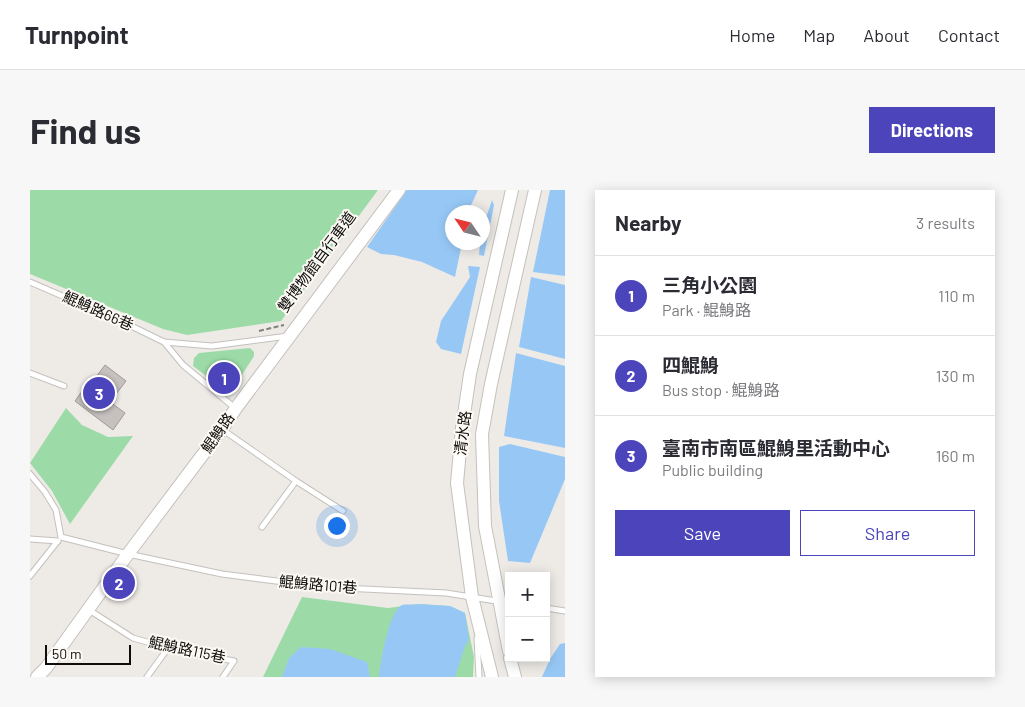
<!DOCTYPE html>
<meta charset="utf-8">
<style>
body{margin:0;font-family:Barlow,"Noto Sans TC",sans-serif;background:#f7f7f7;color:#2b2b33}
.controls{position:absolute;right:15px;bottom:15px;display:grid;overflow:hidden;border-radius:0px;box-shadow:0 2px 12px #0003}
.controls button{width:45px;height:45px;display:grid;place-items:center;padding:0;border:0;border-bottom:1px solid #e1e1e2;background:#fff;color:#2b2b33;font:25px sans-serif}
.compass{position:absolute;left:415px;top:15px;width:45px;height:45px;border-radius:50%;background:#fff;box-shadow:0 2px 12px #0003;rotate:305deg}
.scale{position:absolute;left:15px;bottom:12px;width:86px;box-sizing:border-box;padding-left:5px;border:2px solid #0e0d0b;border-top:0;font-size:14px;line-height:18px;white-space:nowrap;color:#0e0d0b;-webkit-text-stroke:4px #fcf9f4;paint-order:stroke}
.you{position:absolute;left:306px;top:335px;width:18px;height:18px;margin:-12px;border:4px solid #fff;border-radius:50%;background:#1a73e8;box-shadow:0 0 0 8px #1a73e833}
.badge{display:grid;place-items:center;width:32px;height:32px;border-radius:50%;background:#4c44ba;color:#fff;font-size:16px;font-weight:700}
.pin{position:absolute;translate:-50% -50%;border:2px solid #fff;box-shadow:0 1px 5px #0006}
.list{margin:0;padding:0;list-style:none}
h2{display:flex;justify-content:space-between;align-items:center;height:65px;margin:0;padding:0 20px;font-size:21px}
h2 small{font-size:16px;font-weight:400;color:#7c7c81}
.list li{display:grid;grid-template-columns:32px 1fr auto;gap:15px;align-items:center;box-sizing:border-box;height:80px;padding:0 20px;border-top:1px solid #e1e1e2}
.list b{display:block;font-size:19px;white-space:nowrap}
.list p{margin:0;font-size:16px;white-space:nowrap;color:#7c7c81}
.list em{font-size:16px;font-style:normal;color:#7c7c81}
.actions{display:flex;gap:10px;padding:15px 20px}
.actions a{flex:1;padding:11px 0;border:1px solid #4c44ba;border-radius:0px;text-align:center;font-size:18px;color:#4c44ba}
.actions .main{background:#4c44ba;color:#fff}
.map{position:relative;flex:none;width:535px;height:487px;overflow:hidden;border-radius:0px}
header{display:flex;align-items:center;gap:30px;box-sizing:border-box;height:70px;padding:0 25px;background:#fff;border-bottom:1px solid #e1e1e2}
header strong{font-size:24px}
nav{display:flex;gap:28px;margin-inline-start:auto;font-size:18px}
.intro{display:flex;align-items:center;justify-content:space-between;box-sizing:border-box;height:120px;padding:0 30px}
h1{margin:0;font-size:35px}
.button{padding:12px 22px;border-radius:0px;background:#4c44ba;color:#fff;font-size:18px;font-weight:700}
main{display:flex;gap:30px;padding:0 30px}
aside{flex:1;background:#fff;border-radius:0px;box-shadow:0 2px 12px #0003}
.map>svg:first-child{display:block}
.green{fill:#9cdba7}
.water{fill:#97c8f5}
.building{fill:#c6c1bf;stroke:#9f9a99}
.lines{fill:none;stroke-linecap:round;stroke-linejoin:round}
.service-casing{stroke:#c4c1bd;stroke-width:7}
.tertiary-casing{stroke:#c4c1bd;stroke-width:14}
.path{stroke:#83817e;stroke-width:2;stroke-dasharray:5 2.5;stroke-linecap:butt}
.service{stroke:#fff;stroke-width:5}
.tertiary{stroke:#fff;stroke-width:12}
.labels{text-anchor:middle;stroke-width:4;stroke-linejoin:round;paint-order:stroke}
.street-label{font-size:15px;fill:#0e0d0b;stroke:#fcf9f4}
</style>
<header>
<strong>Turnpoint</strong>
<nav><a>Home</a><a>Map</a><a>About</a><a>Contact</a></nav>
</header>
<div class="intro"><h1>Find us</h1><a class="button">Directions</a></div>
<main>
<div class="map">
<svg width="535" height="487" viewBox="0 0 535 487">
<rect width="100%" height="100%" fill="#eeebe7"/>
<g class="green">
<path d="M0 0H348L251 131 157 145 133 139 0 84Z"/>
<path d="M220 158 224 162V166L203 199 195 200 163 176 164 168 169 163Z"/>
<path d="M36 218 52 235 78 247 103 246 40 334 22 301 0 273Z"/>
<path d="M272 407 358 418 388 414 420 416 435 423 444 467 443 487H233Z"/>
</g>
<g class="water">
<path d="M377 0H448L438 22H422V52L432 53 425 87 392 72 364 65 351 64 337 57Z"/>
<path d="M520 0H535V86L503 82Z"/>
<path d="M462 10 464 15 454 66 449 65 450 53 452 52 453 37Z"/>
<path d="M438 76 450 77 431 164 411 159 406 152 411 131 440 87Z"/>
<path d="M501 87 535 95V169L489 157Z"/>
<path d="M486 163 535 176V258L474 246Z"/>
<path d="M480 254 535 267V289L500 373 478 371 469 311V257Z"/>
<path d="M388 414 420 416 435 423 439 450 435 456 425 487H349C350 474 359 420 372 415 376 414 383 415 388 414Z"/>
<path d="M535 453V487H512L520 469 530 454Z"/>
<path d="M271 457 300 459 337 472 340 487H252L259 468Z"/>
</g>
<path class="building" d="M75 175 96 191 80 212 95 223 83 240 45 211 58 193 60 195Z"/>
<g class="lines">
<g class="service-casing">
<g id="service">
<path d="M0 92 95 133 134 152 182 156 258 146"/>
<path d="M134 152 153 175 205 218"/>
<path d="M0 183 34 196"/>
<path d="M193 240 266 291 313 321"/>
<path d="M0 284 15 302 26 320 31 347"/>
<path d="M232 337 266 291"/>
<path d="M31 347 98 364 192 384 293 397 416 403 479 413"/>
<path d="M0 349 28 351"/>
<path d="M0 386 27 352"/>
<path d="M516 418 535 421"/>
<path d="M59 420 103 448 138 458 204 471 193 487"/>
<path d="M447 448 449 487"/>
<path d="M117 487 138 458"/>
</g>
</g>
<g class="tertiary-casing">
<g id="tertiary">
<path d="M479 461 455 336 452 244 461 194 505 0"/>
<path d="M480 468 485 487"/>
<path d="M7 487 16 478 98 364 192 239 206 218 369 0"/>
<path d="M462 487 442 407 427 293 432 238 440 184 482 0"/>
</g>
</g>
<path class="path" d="M229 141 254 135"/>
<use href="#service" class="service"/>
<use href="#tertiary" class="tertiary"/>
</g>
<g class="labels">
<g class="street-label">
<text transform="translate(287 72) rotate(-54)" y="5">雙博物館自行車道</text>
<text transform="translate(68 121) rotate(24)" y="5">鯤鯓路66巷</text>
<text transform="translate(188 243) rotate(-55)" y="5">鯤鯓路</text>
<text transform="translate(433 243) rotate(-83)" y="5">清水路</text>
<text transform="translate(288 395) rotate(5)" y="5">鯤鯓路101巷</text>
<text transform="translate(157 460) rotate(12)" y="5">鯤鯓路115巷</text>
</g>
</g>
</svg>
<div class="controls">
<button>+</button>
<button>−</button>
</div>
<svg class="compass" viewBox="-18 -18 36 36"><path d="M0-13l5 13h-10z" fill="#e53935"/><path d="M0 13l5-13h-10z" fill="#7c7c81"/></svg>
<div class="scale">50 m</div>
<div class="you"></div>
<div class="pin badge" style="left:194px;top:188px">1</div>
<div class="pin badge" style="left:89px;top:393px">2</div>
<div class="pin badge" style="left:69px;top:203px">3</div>
</div>
<aside>
<h2>Nearby<small>3 results</small></h2>
<ul class="list">
<li><span class="badge">1</span><div><b>三角小公園</b><p>Park · 鯤鯓路</p></div><em>110 m</em></li>
<li><span class="badge">2</span><div><b>四鯤鯓</b><p>Bus stop · 鯤鯓路</p></div><em>130 m</em></li>
<li><span class="badge">3</span><div><b>臺南市南區鯤鯓里活動中心</b><p>Public building</p></div><em>160 m</em></li>
</ul>
<div class="actions"><a class="main">Save</a><a>Share</a></div>
</aside>
</main>
